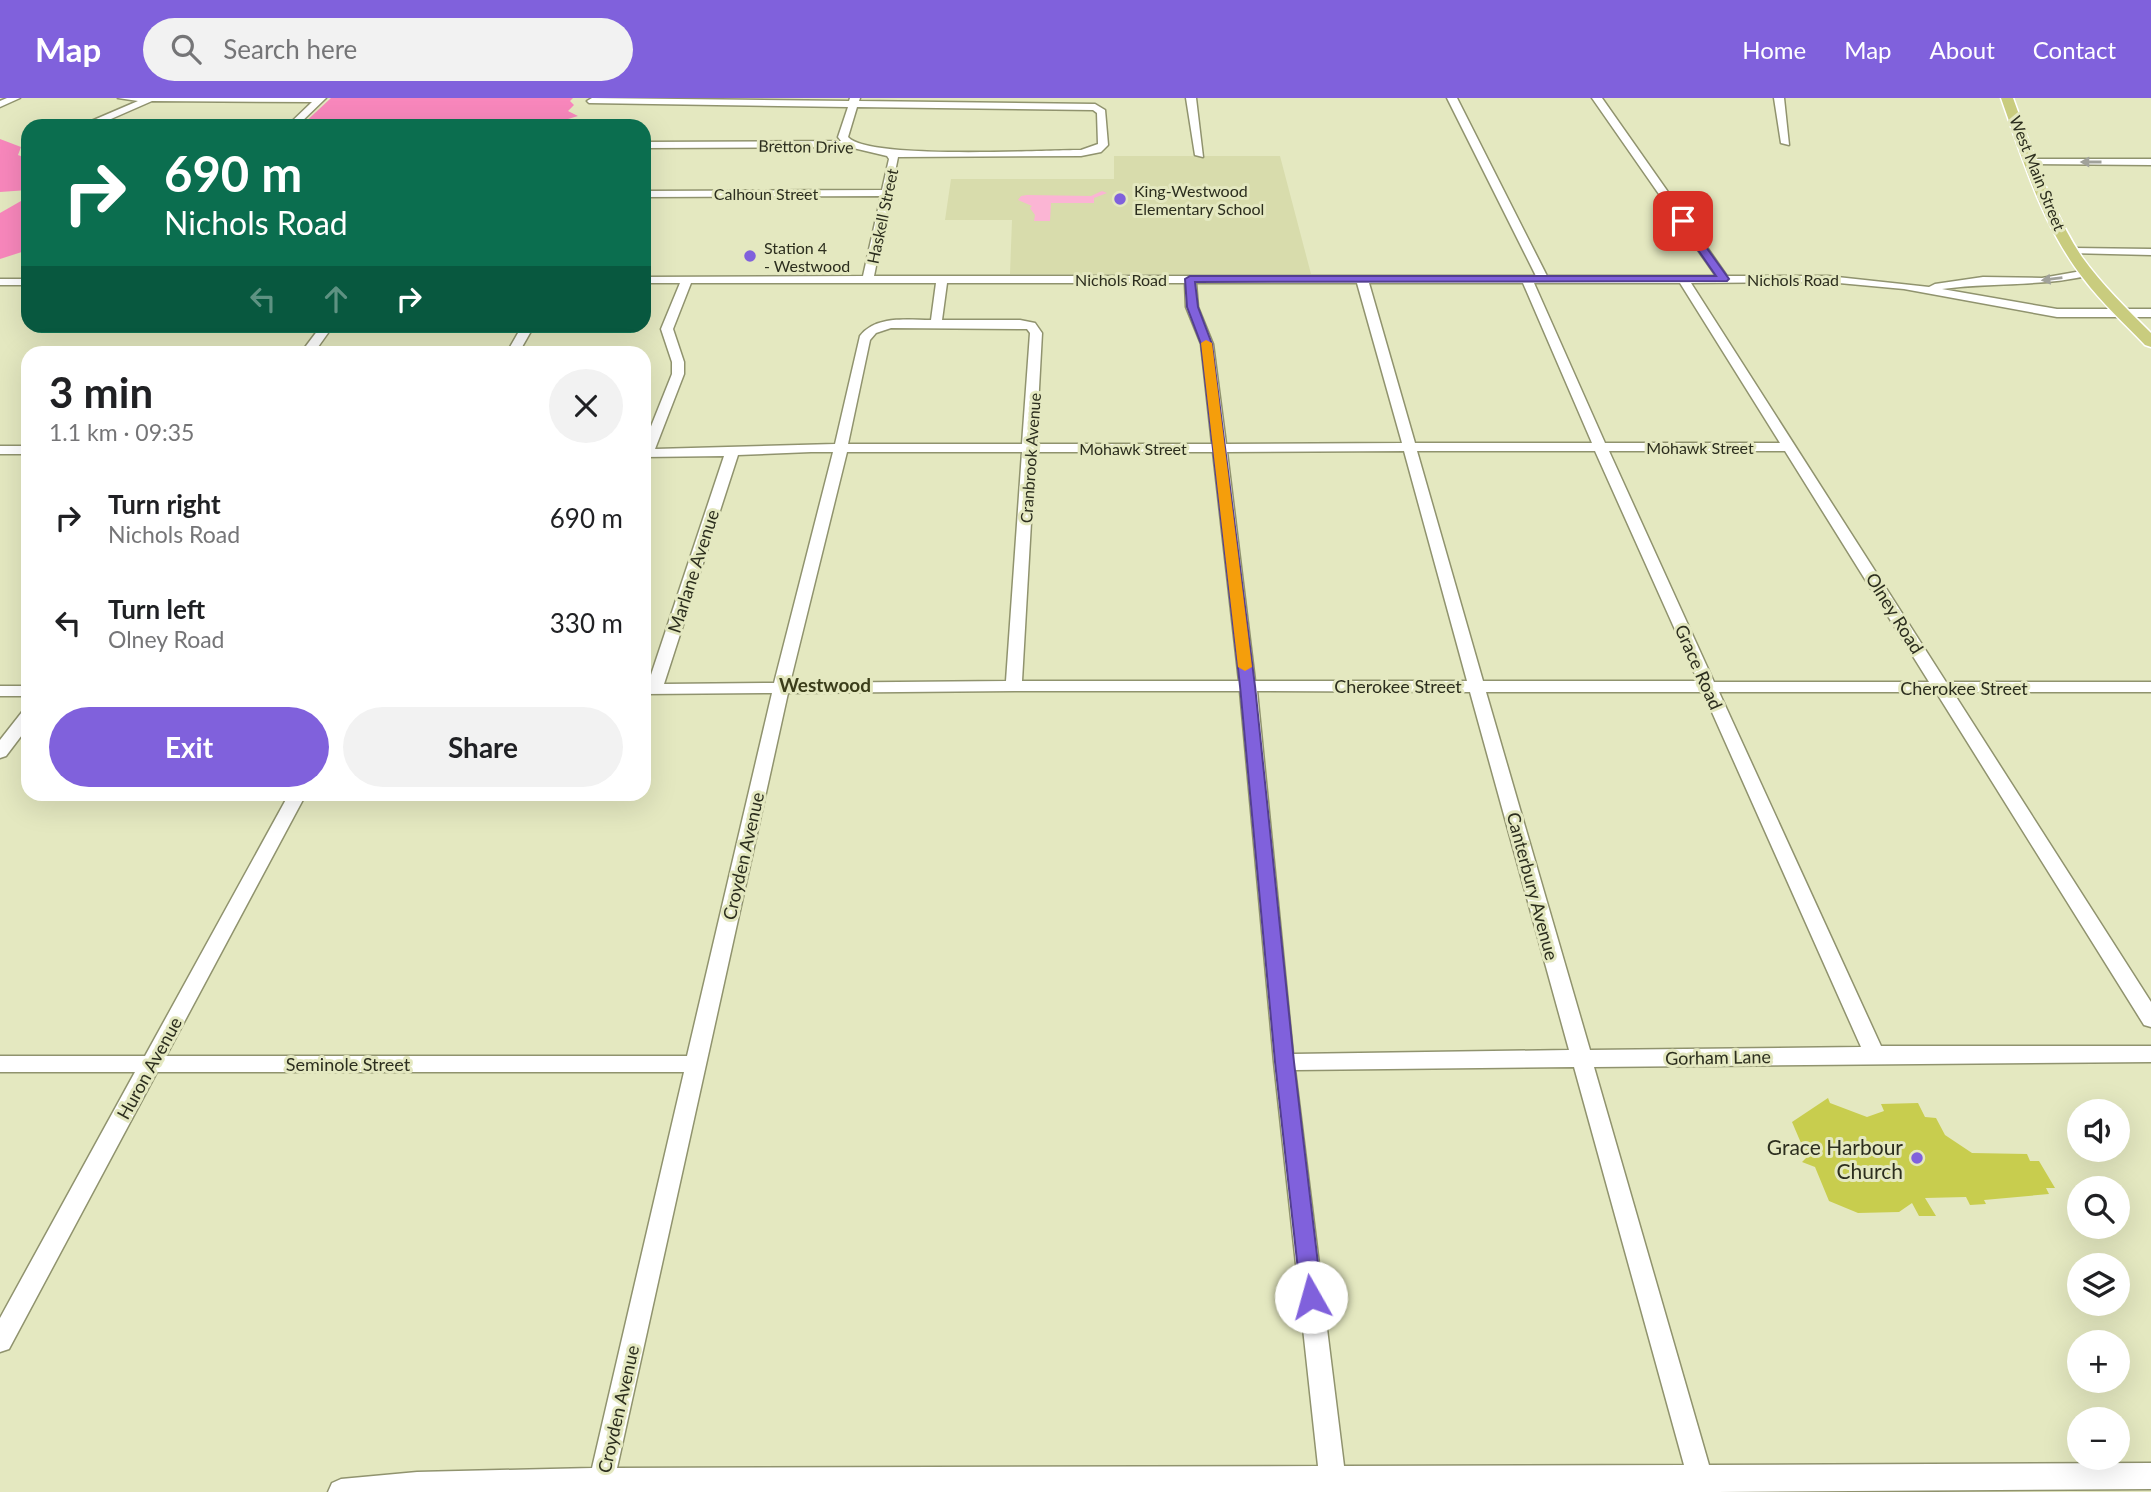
<!DOCTYPE html>
<meta charset="utf-8">
<style>
:root{--surface:#fff;--page:#f2f2f2;--text:#202124;--muted:#757577;--accent:#8061dc}
body{margin:0;font-family:Lato,sans-serif;background:var(--page);color:var(--text);height:100vh;display:flex;flex-direction:column;font-size:26px;white-space:nowrap}
*{box-sizing:border-box;margin:0}
p{font-size:23px;color:var(--muted)}
.icon{flex:none;width:38px;height:38px;fill:none;stroke:currentColor;stroke-width:2;stroke-linecap:round;stroke-linejoin:round}
.map{position:relative;flex:1;overflow:hidden}
.sheet{position:absolute;left:21px;top:248px;width:630px;height:455px;display:flex;flex-direction:column;background:var(--surface);border-radius:21px;box-shadow:0 7px 28px #0002}
.sheet>*{flex:none}
.guide{position:absolute;left:21px;top:21px;width:630px;height:214px;border-radius:21px;box-shadow:0 7px 28px #0002;background:#0b6e4f;color:#fff;overflow:hidden}
.buttons{position:absolute;left:2067px;top:1001px;display:grid;gap:14px}
.buttons a{display:grid;place-items:center;width:63px;height:63px;border-radius:50%;background:var(--surface);box-shadow:0 7px 28px #0002;font-size:35px}
.pin{position:absolute;display:grid;place-items:center;width:60px;height:60px;color:#fff;margin:-30px;border-radius:14px;box-shadow:0 4px 10px #0006}
.me{position:absolute;width:77px;margin:-38px;rotate:353deg;stroke-linejoin:round;filter:drop-shadow(0 0 5px #0008)}
.turn{display:flex;align-items:center;gap:24px;height:147px;padding:0 28px;font-size:32px}
.turn .icon{width:91px;height:91px;stroke-width:2.5}
.turn b{display:block;font-size:49px;line-height:60px}
.lanes{display:flex;align-items:center;height:66px;padding:0 28px;background:#0003;justify-content:center;gap:35px;direction:ltr}
.lanes .off{opacity:.35}
.round{display:grid;place-items:center;flex:none;width:74px;height:74px;border-radius:37px;background:var(--page)}
.head{display:flex;align-items:center;justify-content:space-between;height:119px;padding:0 28px}
h1{font-size:42px;font-weight:700;line-height:52px}
.primary-button{display:flex;gap:14px;margin-top:auto;padding:14px 28px}
.primary-button a{flex:1;height:80px;border-radius:42px;background:var(--accent);color:#fff;font-size:28px;font-weight:700;line-height:80px;text-align:center}
.primary-button a+a{background:var(--page);color:var(--text)}
ul{padding:0;list-style:none}
li{display:flex;align-items:center;gap:21px;height:105px;padding:0 28px}
li div{flex:1}
li b{display:block;font-size:26px}
li em{font-style:normal}
header{display:flex;align-items:center;gap:42px;box-sizing:border-box;height:98px;padding:0 35px;background:var(--accent);color:#fff}
header strong{font-size:33px}
nav{display:flex;gap:38px;margin-inline-start:auto;font-size:24px}
.search{width:490px;height:63px;background:var(--page);display:flex;align-items:center;gap:18px;box-sizing:border-box;padding:0 24px;border-radius:38px;color:var(--muted);font-size:26px}
.map>svg:first-child{display:block}
.built{fill:#d8dcac}
.green{fill:#fbb5d4}
.forest{fill:#f887bc}
.building{fill:#c8cd4e}
.lines{fill:none;stroke-linecap:round;stroke-linejoin:round}
.minor-casing{stroke:#90936e;stroke-width:3}
.major-casing{stroke:#fff;stroke-width:3}
.minor{fill:#fff;fill-rule:evenodd}
.major{fill:#c9cc7e;fill-rule:evenodd}
.oneway{fill:#a0a19a}
.route{fill:#8061dc;stroke:#533f8f;stroke-width:2}
.slow{fill:#f59e0b}
.poi-dot{fill:#8061dc;stroke:#e4e8c0;stroke-width:2.5}
.labels{text-anchor:middle;dominant-baseline:central;stroke-width:6;stroke-linejoin:round;paint-order:stroke}
.far-street-label{font-size:16px;fill:#2c2e1e;stroke:#e4e8c0}
.far-poi-label{font-size:16px;fill:#2c2e1e;stroke:#e4e8c0;text-anchor:start}
.street-label{font-size:18px;fill:#2c2e1e;stroke:#e4e8c0}
.neighbourhood-label{font-size:19px;font-weight:bold;fill:#3b3d1a;stroke:#e4e8c0}
.near-poi-label{font-size:21px;fill:#2c2e1e;stroke:#e4e8c0;text-anchor:end}
</style>
<header>
<strong>Map</strong>
<div class="search"><svg class="icon" aria-label="search" viewBox="0 0 24 24"><circle cx="10" cy="10" r="6"/><path d="M15 15l6 6"/></svg>Search here</div>
<nav><a>Home</a><a>Map</a><a>About</a><a>Contact</a></nav>
</header>
<div class="map">
<svg width="2151" height="1394" viewBox="0 0 2151 1394">
<rect width="100%" height="100%" fill="#e4e8c0"/>
<path class="built" d="M1114,58H1280L1311,176H1010L1012,122H945L951,81H1114Z"/>
<path class="green" d="M1102,93L1107,95L1094,100V105H1051L1050,123H1034L1035,117L1030,110L1032,108L1018,102L1021,98L1027,97L1091,98Z"/>
<path class="forest" d="M331,0H573L570,3L574,7L568,13L578,18L545,28H301Z
M0,41L21,49L18,57L28,61V92L0,94Z
M28,99V152L0,161V115Z"/>
<path class="building" d="M1828,1000L1830,1005L1867,1019L1884,1013L1881,1006L1918,1005L1925,1019L1936,1020L1945,1037L1972,1055L2027,1056L2030,1063H2039L2055,1090H2046L2049,1096L1984,1102L1986,1106L1970,1107L1966,1099L1925,1100L1936,1118H1919L1912,1105L1899,1114L1858,1115L1829,1103L1815,1069L1802,1064L1807,1059L1792,1024Z"/>
<g class="lines">
<defs>
<path id="minor" d="M7,0H20L0,9V3Z
M118,0H326L297,28H287L312,4L152,3L95,28H89V24L138,3Z
M592,0L849,3L850,0H860L859,3L1095,6L1105,12L1108,47L1101,54L1081,58L898,59L874,178H1536L1447,0H1457L1547,178H1716L1592,0H1602L1727,178H1828L1929,189L1935,186L1983,179L2042,180L2087,172L2091,173V177C2042,189 1992,184 1942,191L2057,211H2151V219H2057L1904,191L1828,184L1691,185L1946,584H2151V594H1953L2151,904V929L2144,927L1936,594H1719L1881,948H2151V964L1594,969L1709,1367L2151,1365V1391L1717,1394H328L332,1385L341,1381L417,1374L592,1370L684,974H157L9,1251L0,1254V1220L135,974H0V958H145L289,696H306L166,958H687L772,595L644,596V586H648L724,358L644,359V346L672,276V264L661,231L680,185H644V179L863,178L881,98L644,99V93L882,92L889,61L887,58L849,49L644,50V44L841,43L838,39L848,9L589,5L587,3ZM857,9L1093,12L1097,15L1098,46L1081,52C1043,52 868,62 848,39ZM691,185H936L931,222C907,222 876,217 860,238L835,346L655,351L684,276V264L673,231ZM947,185H1185L1186,209L1201,246L1212,346H1036L1042,235L1035,225L1020,222H942ZM1196,185H1357L1402,345L1226,346L1213,246L1198,209ZM1369,185H1523L1592,345H1415ZM1534,185H1680L1780,345H1605ZM891,230L1027,231L1030,235L1022,346H848L870,242L876,235ZM1404,353L1467,583H1255L1227,354ZM1417,353H1595L1698,583H1483ZM1609,353H1785L1929,584H1714ZM811,354H833L774,585L664,586L738,357ZM847,354H1022L1006,583L790,585ZM1035,354H1213L1239,583H1022ZM1014,593H1240L1274,964L1318,1368L617,1370L788,595ZM1257,593L1470,594L1569,952L1293,956ZM1486,594H1703L1861,949L1590,952ZM1574,969L1684,1367L1344,1368L1295,972Z
M1186,0H1196L1203,59L1195,57Z
M1774,0H1784L1789,47L1781,45Z
M2032,61H2151V67L2029,66V62Z
M2073,150L2151,151V157L2069,155V151Z
M0,181H28V187H0Z
M321,228H333L313,256H300Z
M522,228H534L518,256H506Z
M0,348H28V356H0Z
M0,588H28V598H0Z
M28,613V629L6,658L0,660V642L22,614Z"/>
<path id="major" d="M2001,0H2013C2033,54 2050,111 2082,159C2102,187 2127,211 2151,235V249L2145,247C2124,225 2102,205 2083,180C2042,127 2023,62 2001,0Z"/>
</defs>
<use href="#minor" class="minor-casing"/>
<use href="#major" class="major-casing"/>
<use href="#minor" class="minor"/>
<use href="#major" class="major"/>
</g>
<defs><path id="oneway-solid" d="M-6-.8H1V-3.2L6.5 0L1 3.2V.8H-6Z" transform="scale(1.75)"/></defs>
<g class="oneway">
<use href="#oneway-solid" transform="translate(2091 64) rotate(180)"/>
<use href="#oneway-solid" transform="translate(2052 181) rotate(173)"/>
</g>
<path class="route" d="M1679,121H1686L1729,181L1727,183L1195,184L1198,209L1212,246L1255,588L1294,964L1322,1199L1319,1206L1311,1208L1304,1206L1301,1199L1275,964L1240,588L1201,246L1187,209L1185,181L1190,178H1716L1678,123Z"/>
<path class="slow" d="M1206,242L1212,245L1252,569L1245,573L1238,569L1201,245Z"/>
<g class="poi-dot">
<circle cx="1120" cy="101" r="7"/>
<circle cx="750" cy="158" r="7"/>
<circle cx="1917" cy="1060" r="7"/>
</g>
<g class="labels">
<g class="far-street-label">
<text transform="translate(806 48) rotate(1)">Bretton Drive</text>
<text transform="translate(2038 75) rotate(68)">West Main Street</text>
<text x="766" y="95">Calhoun Street</text>
<text transform="translate(882 118) rotate(-78)">Haskell Street</text>
<text x="1121" y="181">Nichols Road</text>
<text x="1793" y="181">Nichols Road</text>
<text x="1700" y="349">Mohawk Street</text>
<text x="1133" y="350">Mohawk Street</text>
<text transform="translate(1030 360) rotate(-86)">Cranbrook Avenue</text>
</g>
<g class="far-poi-label">
<text x="1134" y="92">King-Westwood<tspan x="1134" dy="18">Elementary School</tspan></text>
<text x="764" y="149">Station 4<tspan x="764" dy="18">- Westwood</tspan></text>
</g>
<g class="street-label">
<text transform="translate(693 473) rotate(-72)">Marlane Avenue</text>
<text transform="translate(1895 515) rotate(58)">Olney Road</text>
<text transform="translate(1699 569) rotate(66)">Grace Road</text>
<text x="1398" y="588">Cherokee Street</text>
<text x="1964" y="590">Cherokee Street</text>
<text transform="translate(743 758) rotate(-77)">Croyden Avenue</text>
<text transform="translate(1533 788) rotate(75)">Canterbury Avenue</text>
<text transform="translate(1718 959) rotate(-1)">Gorham Lane</text>
<text x="348" y="966">Seminole Street</text>
<text transform="translate(149 970) rotate(-61)">Huron Avenue</text>
<text transform="translate(618 1311) rotate(-77)">Croyden Avenue</text>
</g>
<g class="neighbourhood-label">
<text x="825" y="586">Westwood</text>
</g>
<g class="near-poi-label">
<text x="1903" y="1048">Grace Harbour<tspan x="1903" dy="24">Church</tspan></text>
</g>
</g>
</svg>
<div class="buttons">
<a><svg class="icon" aria-label="sound" viewBox="0 0 24 24"><path d="M4 9h4l5-4v14l-5-4H4zM17 9q2 3 0 6"/></svg></a>
<a><svg class="icon" aria-label="search" viewBox="0 0 24 24"><circle cx="10" cy="10" r="6"/><path d="M15 15l6 6"/></svg></a>
<a><svg class="icon" aria-label="layers" viewBox="0 0 24 24"><path d="M12 4l9 5-9 5-9-5zM3 14l9 5 9-5"/></svg></a>
<a>+</a>
<a>−</a>
</div>
<div class="pin" style="left:1683px;top:123px;background:#d93025"><svg class="icon" aria-label="arrive" viewBox="0 0 24 24"><path d="M6 21V4h12l-3 4 3 4H6"/></svg></div>
<svg class="me" style="left:1311px;top:1199px" viewBox="-20 -20 40 40"><circle r="19" fill="#fff"/><path d="M0-13L10 11 0 6-10 11z" fill="#8061dc"/></svg>
<div class="guide">
<div class="turn"><svg class="icon" aria-label="right" viewBox="0 0 24 24"><path d="M7 20v-9h11M14 6l5 5-5 5"/></svg><div><b>690 m</b>Nichols Road</div></div>
<div class="lanes"><svg class="icon off" aria-label="left" viewBox="0 0 24 24"><path d="M17 20v-9H6M10 6l-5 5 5 5"/></svg><svg class="icon off" aria-label="ahead" viewBox="0 0 24 24"><path d="M12 20V5M6 11l6-6 6 6"/></svg><svg class="icon" aria-label="right" viewBox="0 0 24 24"><path d="M7 20v-9h11M14 6l5 5-5 5"/></svg></div>
</div>
<section class="sheet">
<div class="head"><div><h1>3 min</h1><p>1.1 km · 09:35</p></div><a class="round"><svg class="icon" aria-label="close" viewBox="0 0 24 24"><path d="M6 6l12 12M18 6L6 18"/></svg></a></div>
<ul>
<li><svg class="icon" aria-label="right" viewBox="0 0 24 24"><path d="M7 20v-9h11M14 6l5 5-5 5"/></svg><div><b>Turn right</b><p>Nichols Road</p></div><em>690 m</em></li>
<li><svg class="icon" aria-label="left" viewBox="0 0 24 24"><path d="M17 20v-9H6M10 6l-5 5 5 5"/></svg><div><b>Turn left</b><p>Olney Road</p></div><em>330 m</em></li>
</ul>
<div class="primary-button"><a>Exit</a><a>Share</a></div>
</section>
</div>
